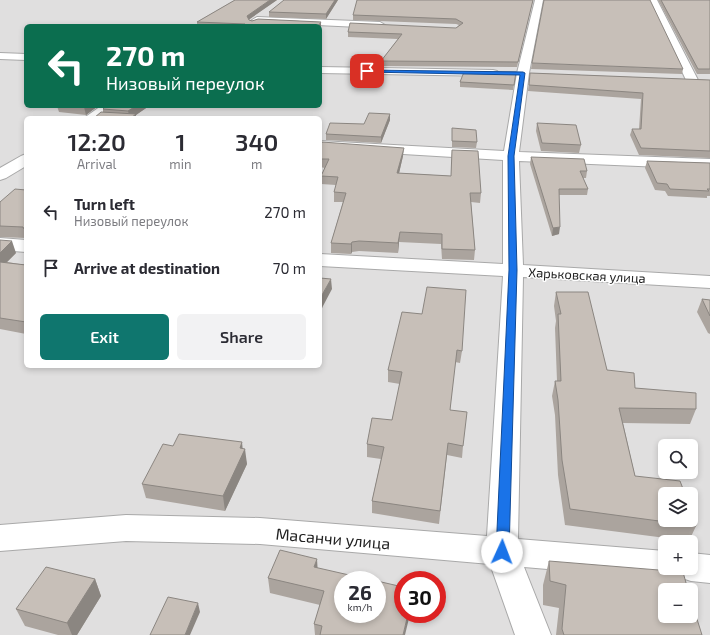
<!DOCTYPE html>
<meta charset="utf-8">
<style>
:root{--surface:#fff;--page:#f2f2f3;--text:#2b2b33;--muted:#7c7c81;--accent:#0f766e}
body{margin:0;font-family:"Exo 2",sans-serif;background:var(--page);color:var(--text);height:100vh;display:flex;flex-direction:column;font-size:15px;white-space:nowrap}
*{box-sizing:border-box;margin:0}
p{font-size:13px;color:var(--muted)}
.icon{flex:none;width:22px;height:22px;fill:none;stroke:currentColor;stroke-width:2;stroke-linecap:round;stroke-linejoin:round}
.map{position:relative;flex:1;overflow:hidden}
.panel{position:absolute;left:24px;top:116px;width:298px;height:252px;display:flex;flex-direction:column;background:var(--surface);border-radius:6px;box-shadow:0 2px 6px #0003}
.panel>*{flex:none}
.guide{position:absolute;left:24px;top:24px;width:298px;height:84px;border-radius:6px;box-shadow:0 2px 6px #0003;background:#0b6e4f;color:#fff;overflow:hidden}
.controls{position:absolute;left:658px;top:439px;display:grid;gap:8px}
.controls a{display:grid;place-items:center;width:40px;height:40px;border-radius:6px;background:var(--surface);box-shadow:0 2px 6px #0003;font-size:20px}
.speed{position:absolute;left:334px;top:571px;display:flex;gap:8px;font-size:20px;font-weight:700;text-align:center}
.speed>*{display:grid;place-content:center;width:52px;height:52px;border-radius:50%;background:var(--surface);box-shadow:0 2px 6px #0003;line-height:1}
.speed small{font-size:10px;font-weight:400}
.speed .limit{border:6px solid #d22;background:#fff;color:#111}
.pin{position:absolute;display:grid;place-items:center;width:34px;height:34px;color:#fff;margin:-17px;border-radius:8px;box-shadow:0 2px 6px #0006}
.me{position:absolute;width:44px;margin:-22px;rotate:2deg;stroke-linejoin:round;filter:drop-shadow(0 0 3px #0008)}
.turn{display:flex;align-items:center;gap:14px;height:84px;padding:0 16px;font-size:18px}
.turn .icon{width:52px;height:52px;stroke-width:2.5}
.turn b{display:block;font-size:28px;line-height:34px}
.eta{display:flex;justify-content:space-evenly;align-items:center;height:68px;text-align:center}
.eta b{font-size:24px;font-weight:600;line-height:28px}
.primary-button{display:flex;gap:8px;margin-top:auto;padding:8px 16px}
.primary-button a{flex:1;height:46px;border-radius:6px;background:var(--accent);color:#fff;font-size:16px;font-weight:600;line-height:46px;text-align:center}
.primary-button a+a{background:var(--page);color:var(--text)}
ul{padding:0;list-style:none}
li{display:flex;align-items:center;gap:12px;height:56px;padding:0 16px}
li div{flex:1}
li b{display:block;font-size:15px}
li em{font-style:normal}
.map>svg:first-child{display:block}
.residential{fill:#e0dfdf;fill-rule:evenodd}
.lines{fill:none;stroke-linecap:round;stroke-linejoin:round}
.minor-casing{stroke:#a9a9a9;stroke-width:2}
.minor{fill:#fff;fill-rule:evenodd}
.wall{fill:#aba49e}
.shaded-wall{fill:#8b8681}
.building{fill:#c7bfb8;stroke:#8b8681}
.route{fill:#1a73e8;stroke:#114b97}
.labels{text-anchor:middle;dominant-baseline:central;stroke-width:3;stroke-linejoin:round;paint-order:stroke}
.street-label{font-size:13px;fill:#222;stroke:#fff}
.near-street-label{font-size:16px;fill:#222;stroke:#fff}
</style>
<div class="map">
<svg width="710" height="635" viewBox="0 0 710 635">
<rect width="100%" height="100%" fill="#f2efe9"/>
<path class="residential" d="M0,0H710V635H0ZM26,26H320V106H26ZM26,118H320V366H26ZM665,446H691V472H665ZM665,494H691V520H665ZM665,542H691V568H665ZM343,580H377V614H343ZM403,580H437V614H403ZM665,590H691V616H665Z"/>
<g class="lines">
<defs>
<path id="minor" d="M535,0H543L529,73L519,152L710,159V169L519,161L523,265L710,276V288L523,277L518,539L665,551V568H691V553L710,555V583L691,581L679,577L677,573V575L665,579L524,567L551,635H515L490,564L260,544L126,541L0,551V525L126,515L260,518L487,536L503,276L320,266V254L503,264V160L320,149V141L504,151L517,73Z
M649,0H657L698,80L696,83H688L686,80Z
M257,17L380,22L385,25L380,28L254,22L252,20Z
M0,53L26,54V60L0,59Z
M320,67L493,70L497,71L499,73L497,75L493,76L320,73Z
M101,106H116L100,118H84Z
M26,154V166L6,178L0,180V168L21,156Z
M0,238L26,240V252L0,250Z"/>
</defs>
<use href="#minor" class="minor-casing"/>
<use href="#minor" class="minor"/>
</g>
<path class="wall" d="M235,0H277L248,20L252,21L258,19L321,22V27L320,29V26H197V22Z
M338,0L326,19L269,17V12Z
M533,0L517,67L381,66V61L398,39L348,37V32L456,28L459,25L456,24L353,20V15Z
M658,0H710V74H697Z
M532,63L683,69L682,74L531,69Z
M516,72L513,90L460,87V82Z
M530,73L710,80V158L639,155L630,135L632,129H639L641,99L528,91Z
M57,106H98L86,115L59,112Z
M106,106H149L136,115V118H94L103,113V109Z
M390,114V120L381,143L326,140V134L364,124Z
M537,123L581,145L579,153L541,151L536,131Z
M452,128L477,142L476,148L452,147Z
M320,148L403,156L399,173L451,176L452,150L481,193L480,203L471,202L475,250L474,260L442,259L441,244L399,242L398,253L359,251L352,252L351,254L331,253V243L343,202H334V192L336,185L321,184V176L325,168L320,167Z
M531,157L587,171L586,178H583L588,189L587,195H559V234L552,236L530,164Z
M647,161L710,163V196H707V198L668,196L665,191L655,190L645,168Z
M26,190V238L0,237V202Z
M0,240L16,253L7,262L26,265V334L0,329Z
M556,292L607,370L635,388L696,409L690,424L623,423L635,476L696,526L689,541L565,525L558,475L555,415L552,396L555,381H557L555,328L556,321L554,306Z
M702,299L710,300V334L708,333L697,312Z
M422,314L462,351L460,363L455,362L450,410L463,446L462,458L447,455L439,524L372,513V501L381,459L367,457V444L392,420L400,384L388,382V370Z
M173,446L243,449L247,464L225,511L146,498L142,484Z
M549,561L702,635H556L559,608L543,605V585Z
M317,568L405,635H315L314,624L320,605L270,593L268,578Z
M95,579L101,596L77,635H58L25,626L16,609Z"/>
<path class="shaded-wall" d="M270,0H277L247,21V16Z
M335,0H338L326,19V14Z
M321,22V27L320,29V26H318Z
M85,106H98L86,115L84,107Z
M136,106H149L136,115V118H130L128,111Z
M390,114V120L381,143V137Z
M404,148L403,156L397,182V173Z
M26,227V236L24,229Z
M560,227L559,234L552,236L553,228Z
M400,232L399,242L398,253V243Z
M12,241L16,253L0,269V253Z
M352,242V252L351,254V244Z
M331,279L332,289L323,306L320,313V302L322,295Z
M242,442L243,452L245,449L247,464L225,511L223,496Z
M317,559L318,575L314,567Z
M95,579L101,596L77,635H72L67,623Z
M198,603L200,612L190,635H185Z
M408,614H410L405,635H403Z"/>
<path class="building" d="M235,0H270L247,16L249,20L252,21L258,19L321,22L318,26H242L245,24L197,22Z
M284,0H335L326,14L269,12Z
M357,0H533L518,62L381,61L402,34L348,32L350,23L456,28L463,23L456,19L353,15Z
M544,0H650L683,69L532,63Z
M661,0H710V69H698Z
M464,72H516L514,85L460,82Z
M530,73L710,80V151L641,148L632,129H641L643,93L529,85Z
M74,106H85L84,107Z
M106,106H136L128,111L103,109Z
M101,112L136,114L131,118H94Z
M369,113L390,114L381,137L326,134L330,123L364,124Z
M537,123L576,125L581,145L542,143Z
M452,128L476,130L477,142L452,141Z
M322,142L404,148L397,173L451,176L452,150L478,151L481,193H470L475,250L442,249V234L400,232L398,243L359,241L352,242L351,244L331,243L346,193L334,192L338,177L321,176L329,159H320V148Z
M531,157L584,159L587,171H580L588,189H559L560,227L553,228Z
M647,161L710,163V189H707L709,191L670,189L667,184L657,183Z
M15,189L26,190V227L24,229L23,227L0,226V202Z
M0,240L12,241L0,253Z
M0,262L26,265V322L0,318Z
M320,278L331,279L322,295L320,302Z
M427,287L466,290L462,351L457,350L450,410L467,412L463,446L448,443L440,511L372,501L384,447L367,444L372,418L392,420L402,372L388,370L402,312L422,314Z
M556,292H588L607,370L634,373L635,388L696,393V409L619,408L635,476L680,481L685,494H665V520H691V512L696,526L570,509L562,460L558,400L555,381H561L558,314H561Z
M702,299L710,300V316Z
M179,434L242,442L240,448L245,449L223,496L142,484L163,444L173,446Z
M280,550L317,559L314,567L371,580H343V614H377V581L403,587V614H408L403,635H320L322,626L314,624L324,591L268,578Z
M549,561L683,572L688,590H665V616H691V600L702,635H564L562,629L566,585L550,581Z
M46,567L95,579L67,623L16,609Z
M168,597L198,603L185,635H150Z"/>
<path class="route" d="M367,70L523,72L525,73L514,156L517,270L509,552L507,556L502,558L498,556L496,552L509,270L508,156L520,75L365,72Z"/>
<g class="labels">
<g class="street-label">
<text transform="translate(587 275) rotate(3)">Харьковская улица</text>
</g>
<g class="near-street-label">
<text transform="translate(333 538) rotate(5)">Масанчи улица</text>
</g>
</g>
</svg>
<div class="controls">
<a><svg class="icon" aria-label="search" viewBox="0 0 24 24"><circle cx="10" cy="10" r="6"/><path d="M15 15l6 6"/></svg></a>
<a><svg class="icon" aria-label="layers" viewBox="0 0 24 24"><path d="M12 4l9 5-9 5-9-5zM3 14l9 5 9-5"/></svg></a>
<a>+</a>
<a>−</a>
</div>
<div class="speed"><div>26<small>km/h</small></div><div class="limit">30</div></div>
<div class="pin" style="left:367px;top:71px;background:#d93025"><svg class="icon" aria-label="arrive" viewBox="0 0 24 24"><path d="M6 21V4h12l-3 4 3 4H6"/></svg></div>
<svg class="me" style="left:502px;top:552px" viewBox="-20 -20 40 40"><circle r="19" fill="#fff"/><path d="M0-13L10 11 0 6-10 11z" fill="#1a73e8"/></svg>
<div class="guide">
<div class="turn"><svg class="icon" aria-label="left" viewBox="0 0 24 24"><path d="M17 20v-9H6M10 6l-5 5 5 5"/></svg><div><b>270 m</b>Низовый переулок</div></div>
</div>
<section class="panel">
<div class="eta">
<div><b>12:20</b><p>Arrival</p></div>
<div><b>1</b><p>min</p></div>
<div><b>340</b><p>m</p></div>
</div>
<ul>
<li><svg class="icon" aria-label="left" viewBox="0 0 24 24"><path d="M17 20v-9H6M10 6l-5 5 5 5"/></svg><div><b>Turn left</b><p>Низовый переулок</p></div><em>270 m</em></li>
<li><svg class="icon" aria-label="arrive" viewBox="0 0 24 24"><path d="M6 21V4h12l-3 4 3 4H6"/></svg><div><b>Arrive at destination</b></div><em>70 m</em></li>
</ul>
<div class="primary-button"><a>Exit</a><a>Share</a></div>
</section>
</div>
